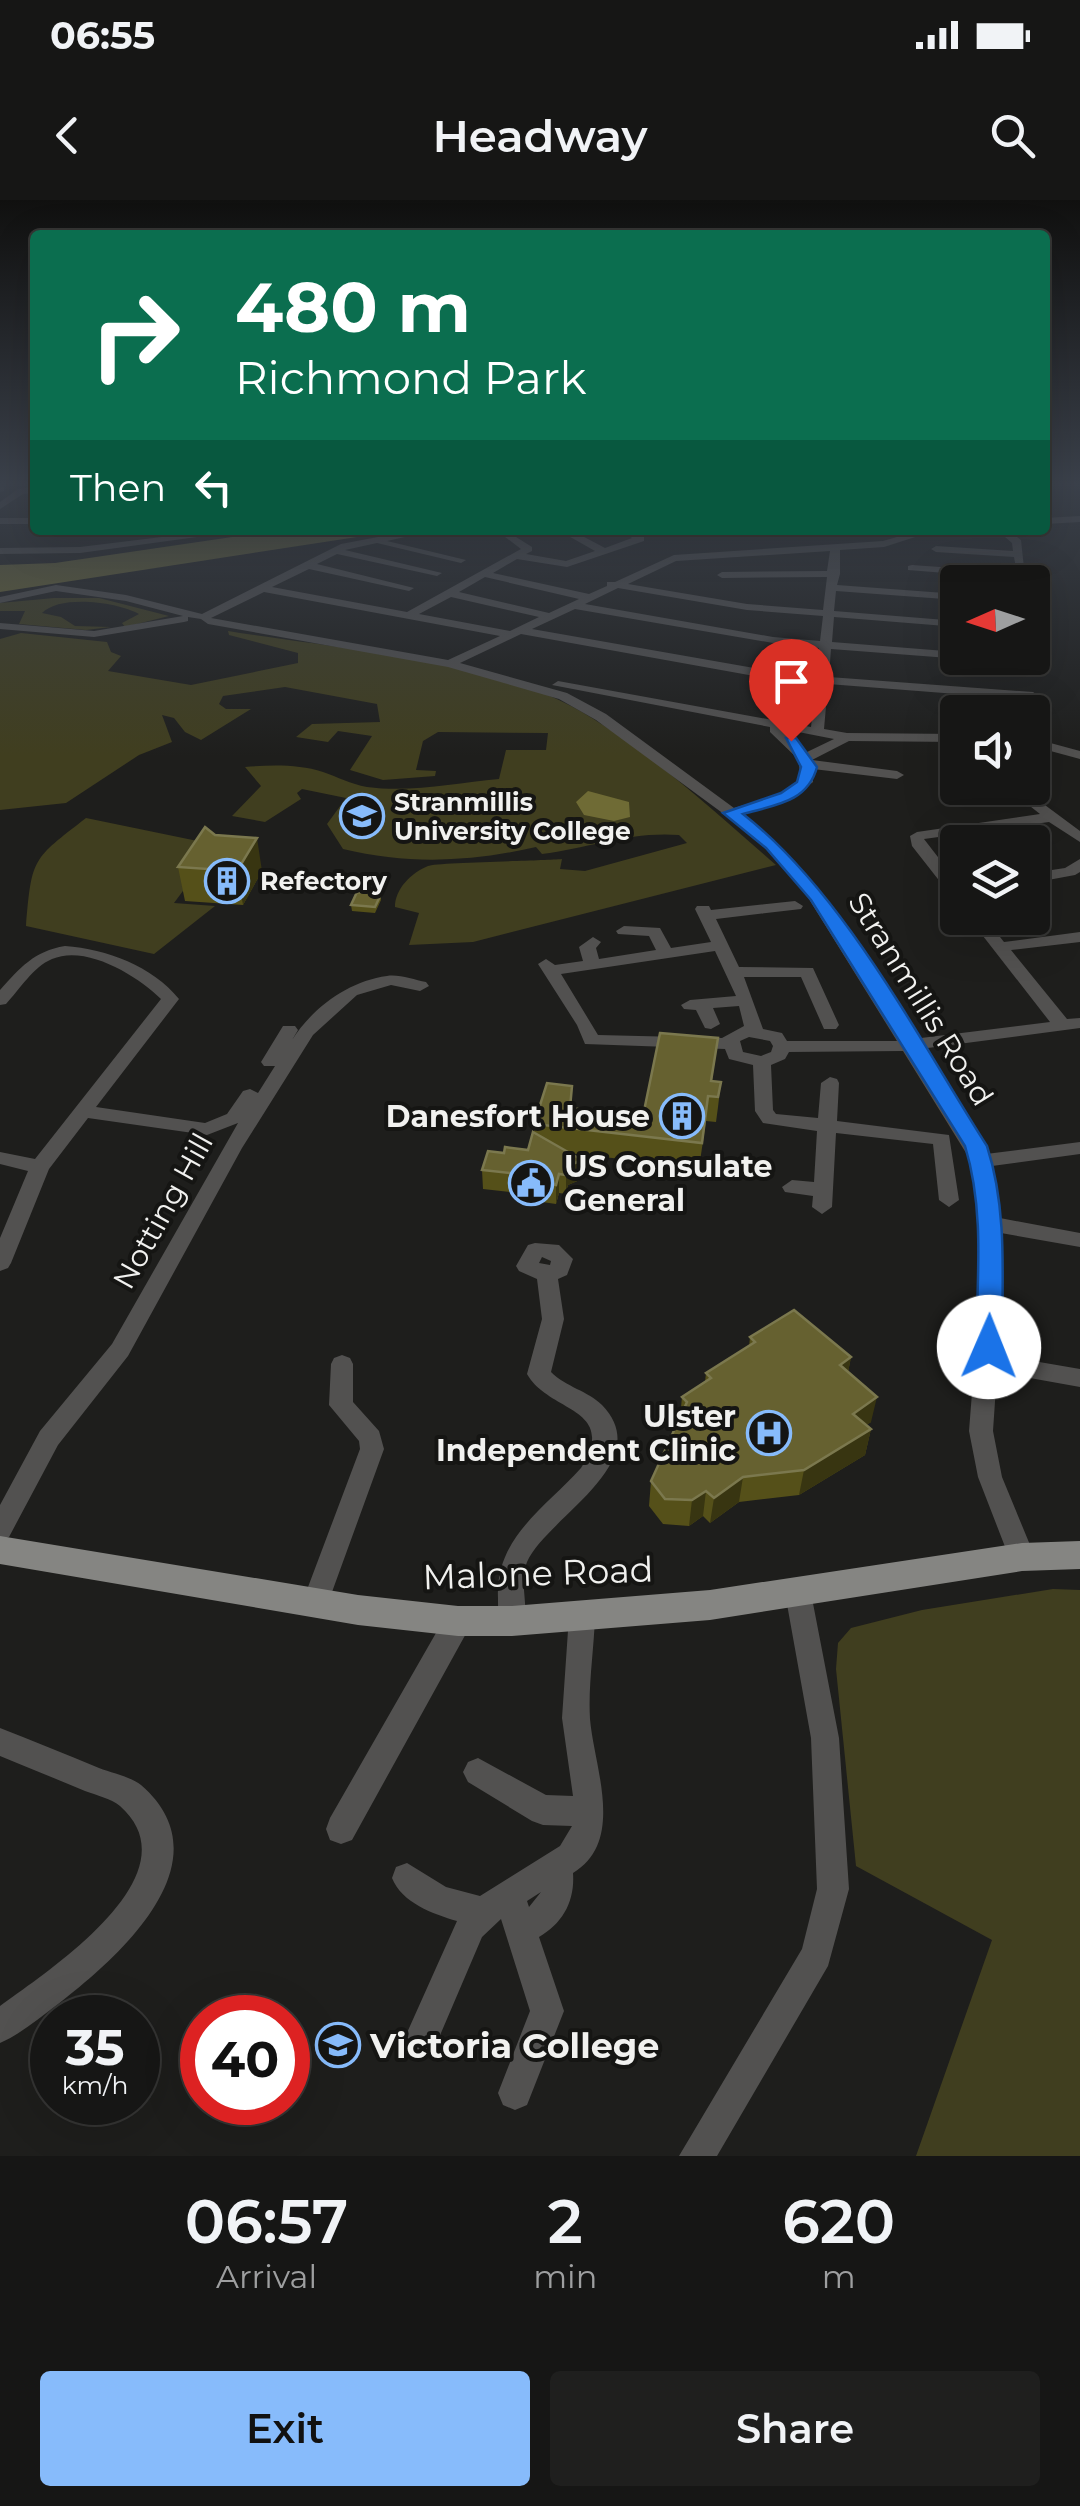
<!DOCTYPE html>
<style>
:root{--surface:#161615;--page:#1f1f1e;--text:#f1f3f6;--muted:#9e9fa0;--line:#353534;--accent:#87bbfb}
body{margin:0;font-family:Montserrat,sans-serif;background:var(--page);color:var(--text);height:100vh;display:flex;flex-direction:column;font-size:38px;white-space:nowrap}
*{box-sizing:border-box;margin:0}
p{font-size:32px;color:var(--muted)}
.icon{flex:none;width:55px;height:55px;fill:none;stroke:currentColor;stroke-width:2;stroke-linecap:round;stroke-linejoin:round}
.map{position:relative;height:1956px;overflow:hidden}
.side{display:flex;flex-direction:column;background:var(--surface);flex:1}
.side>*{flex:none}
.banner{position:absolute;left:30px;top:30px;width:1020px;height:305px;border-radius:10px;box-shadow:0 10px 40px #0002,0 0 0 2px var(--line);background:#0b6e4f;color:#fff;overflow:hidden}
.needle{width:65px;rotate:267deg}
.buttons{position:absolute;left:940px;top:365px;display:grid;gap:20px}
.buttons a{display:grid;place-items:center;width:110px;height:110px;border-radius:10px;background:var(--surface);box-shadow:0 10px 40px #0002,0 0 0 2px var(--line);font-size:50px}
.speed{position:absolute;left:30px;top:1795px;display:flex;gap:20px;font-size:50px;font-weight:700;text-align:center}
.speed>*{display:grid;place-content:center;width:130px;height:130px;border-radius:50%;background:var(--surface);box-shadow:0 10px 40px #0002,0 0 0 2px var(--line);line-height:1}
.speed small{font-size:25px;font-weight:400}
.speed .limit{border:15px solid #d22;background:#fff;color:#111}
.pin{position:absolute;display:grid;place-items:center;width:85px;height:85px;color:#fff;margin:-102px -42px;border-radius:50% 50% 50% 0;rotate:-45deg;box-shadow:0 0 10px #0007}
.pin .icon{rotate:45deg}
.me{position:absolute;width:110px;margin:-55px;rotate:1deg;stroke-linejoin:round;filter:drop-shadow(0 0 8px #0008)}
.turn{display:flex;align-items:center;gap:35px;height:210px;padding:0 40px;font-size:45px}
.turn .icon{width:130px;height:130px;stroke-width:2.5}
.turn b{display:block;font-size:70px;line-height:85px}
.then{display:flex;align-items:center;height:95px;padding:0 40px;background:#0003;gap:20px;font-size:38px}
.eta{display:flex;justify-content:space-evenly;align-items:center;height:170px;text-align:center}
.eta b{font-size:60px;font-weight:600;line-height:70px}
.button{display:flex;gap:20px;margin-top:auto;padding:20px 40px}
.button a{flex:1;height:115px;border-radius:10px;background:var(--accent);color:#111;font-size:40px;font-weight:600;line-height:115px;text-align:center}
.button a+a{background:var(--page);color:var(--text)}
.status{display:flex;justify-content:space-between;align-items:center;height:70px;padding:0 50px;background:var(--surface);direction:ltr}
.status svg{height:28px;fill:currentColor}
header{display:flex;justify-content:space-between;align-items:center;height:130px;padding:0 40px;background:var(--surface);font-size:45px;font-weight:600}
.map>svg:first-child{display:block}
.green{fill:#403e1f}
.water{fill:#6f6b35}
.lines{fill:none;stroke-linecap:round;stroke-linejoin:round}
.minor{fill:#525150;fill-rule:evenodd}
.major{fill:#858582;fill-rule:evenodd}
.wall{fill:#555019}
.shaded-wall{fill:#383511}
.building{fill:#666130;stroke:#7b784e;stroke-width:2.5}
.route{fill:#1a73e8;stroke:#114b97;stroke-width:2.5}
.labels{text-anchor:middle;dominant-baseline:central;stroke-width:8;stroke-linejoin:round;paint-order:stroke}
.far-poi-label{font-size:25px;font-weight:bold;fill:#f1f1ef;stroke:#151513;text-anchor:start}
.street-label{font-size:30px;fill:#f1f1ef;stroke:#151513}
.poi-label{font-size:30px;font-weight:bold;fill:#f1f1ef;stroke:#151513;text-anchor:end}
.near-street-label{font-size:35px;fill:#f1f1ef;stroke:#151513}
.near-poi-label{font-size:35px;font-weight:bold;fill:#f1f1ef;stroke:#151513;text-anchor:start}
</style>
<div class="status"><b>06:55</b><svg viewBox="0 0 49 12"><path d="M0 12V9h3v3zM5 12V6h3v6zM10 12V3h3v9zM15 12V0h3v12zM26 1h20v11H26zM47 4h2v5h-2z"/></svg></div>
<header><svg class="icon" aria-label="back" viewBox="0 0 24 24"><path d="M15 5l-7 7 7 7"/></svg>Headway<svg class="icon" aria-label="search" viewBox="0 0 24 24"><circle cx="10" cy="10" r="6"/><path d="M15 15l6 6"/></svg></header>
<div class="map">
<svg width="1080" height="1956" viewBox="0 0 1080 1956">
<rect width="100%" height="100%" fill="#1e1e1c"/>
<path class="green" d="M54,398H99L169,416L125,427L122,423L139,414C118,402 60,394 42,413L61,417L75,426L111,427L86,430L19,424L25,411H0V403Z
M228,431C327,447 485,460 571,506C643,545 715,612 776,665L473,742L409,745L419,713L395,707C395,689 411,673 428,666C436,662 542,661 562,659L560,669L585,671L687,643L679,635C632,631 588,648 542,654L536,647C471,662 409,665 343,649L327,624L346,598L302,589L297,593L301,599L265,622L232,616L261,586L245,567C271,565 298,564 323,572C338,577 350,584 367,587C410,593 456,583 499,579L506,550H546L548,533L438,532L423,541L416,570L436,571L435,576L383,580L350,570L372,536L338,531L328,542L296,537L312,524L380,522L377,504L285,487L223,496L219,504L226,509H251L201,540L185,532L174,518L162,515L172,542L139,555L66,603L0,610V439L21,433L107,442L111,452L121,456L108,471L191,485L298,463V453L229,435Z
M86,618L217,645L174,703L215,706L154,754L26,726C32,657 32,660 86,618Z
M1053,1389L1080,1390V1956H916L992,1740L856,1666L836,1469L838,1443L851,1428L922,1410Z"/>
<path class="water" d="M280,330H369L354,334L357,337L0,392V365L55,363Z
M588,591L629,602L630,617L614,621L584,615L576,602Z"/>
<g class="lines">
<path class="minor" d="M0,286L4,287V291L0,292Z
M35,287V293L23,294L0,309V302L18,289Z
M1080,316V322L1045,324V318Z
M0,318H35V324H0Z
M219,330H248L80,353L0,354V348L80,347Z
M415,330H436L387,341L466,360L461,363L377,343L345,350L442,373L437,376L337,354L317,364L414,388L409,391L309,369L272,387L407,412L521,349L496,330H505L532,347V351L526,354L566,361L595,351L558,330H571L605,348L632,338L622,330H634L644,337V341L567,367L517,359L493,373L589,394L607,386V382H615L674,355L883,341L921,330H937L884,347L840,350V374L837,385L958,394V400L836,391L834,411L958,421V427L834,417L832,442L958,452V458L962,459L831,449L829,477L1033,492L1039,496L1033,500L828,484L824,529L847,533L958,534V542L849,541L812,560L897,571L904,575L897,579L813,569V582L791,600L742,614C820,671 863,760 913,839L1050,822L969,718H985L1004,742L1080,732V742L1011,750L1067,819L1080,818V828L920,849L986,954L1080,942V954L992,966L1000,1018L1080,1033V1047L1001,1033L1002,1091L998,1155L1080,1169V1187L997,1172L993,1231L1002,1277L1035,1357L1031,1365L1022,1368L1013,1365L1009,1357L978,1277L969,1231L980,1091V1024L971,961L903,851L789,852L785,859L771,865L773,910L776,914L818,918L821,883L830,877L837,879L839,883L837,921L949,935L959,1000L949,1007L939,1000L933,944L836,933L832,1007L822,1014L812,1007L813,996L785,992L782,987L792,980L814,982L817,931L763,923L755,911L753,865L729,859L725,849L585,844L577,825L538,764L546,759L555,765L583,761L579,747L593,737L601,742L596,748L599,759L656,750L649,736L618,734L616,731L624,726L660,728L671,748L711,742L695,709L697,706H709L711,710L795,701L803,706L801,709L716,719L739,767L813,768L839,825L836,829H824L801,777H744L763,829L782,833L787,841H897L799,683L751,634L596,520L559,499L448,467L208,424L201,419L188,417V421L184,422L94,437L0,429V423L94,431L183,416L126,401L56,391L0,403V397L56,385L126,395L202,414L341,344ZM830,351L827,371L722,372L717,375L722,378L827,377L823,410L747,404L628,384L676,361ZM485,377L579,399L549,413L459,392ZM618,388L747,410L823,416L820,441L773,437L585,404ZM264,392L500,436L448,460L211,418ZM451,397L539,417L510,431L419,414ZM575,409L773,443L819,448L816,476L782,473L532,429ZM521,434L782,481L816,483L811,527L558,481L552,485L770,527V532L798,559L801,578L781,594L734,608L606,514L567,493L460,463ZM783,529L834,539L807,552ZM715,751L736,796L690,800L681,805L684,809L696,810L705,828L711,829L720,824L713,808L739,806L744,826L722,838L598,835L561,774ZM749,837L770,841L773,846L771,852L761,856L743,852L740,841Z
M685,330H699L694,333Z
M997,330H1008L1021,340L1024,368H1016L1014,357L936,352L931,349L936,346L1013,351L1012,343Z
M912,365L1021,373L1026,376L1021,379L908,370V366Z
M971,458H1028L1034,461L1028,465L977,462Z
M1032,538L1080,551V559L1032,546Z
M1007,588H1022L1080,631V642L1049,622L924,639L958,683V699L952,697L912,646L910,636L917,632L1040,614Z
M1080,659V672L1075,675L1032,683V673L1065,668Z
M65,746C107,749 152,766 179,799L96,907L205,923L227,914L243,891L250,889L258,893L275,866H264L261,862L283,826H295L298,830L292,840C313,807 349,781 387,776C399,774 414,780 426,782L429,786L420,791L391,785L357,795L313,835L242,948L128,1156L58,1245L9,1337L0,1340V1305L40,1231L112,1144L238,923L207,935L88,918L49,969L11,1063L8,1068L0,1071V1038L28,971L0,964V952L35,959L161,799C138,776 86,744 52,759C33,767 20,789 6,804L0,805V790C20,768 34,751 65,746Z
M535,1043L559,1045L573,1059L567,1075L558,1079L564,1119L551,1172C566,1187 588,1191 602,1205C658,1263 546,1318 527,1362C518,1384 531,1409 522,1430L512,1433L502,1430C498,1419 498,1409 498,1398C495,1338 545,1308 581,1268C619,1207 549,1213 527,1174L542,1119L537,1079L519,1071L516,1066L528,1045ZM542,1057L551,1061L550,1065L539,1063Z
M342,1155L350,1158L353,1164V1202L379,1231L384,1249L328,1403L324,1411L315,1415L306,1411L302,1403L360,1249L359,1241L329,1205L331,1164L334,1158Z
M798,1381L807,1385L811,1393L839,1538L849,1689L828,1766L717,1956H679L802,1749L817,1689L811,1538L785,1393L789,1385Z
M582,1404L591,1407L595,1416C594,1450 588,1485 590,1519C594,1567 626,1641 573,1673C575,1701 563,1723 539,1737L564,1811L527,1905L515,1910L503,1905L498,1893L530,1811L501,1719L482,1737L435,1847L423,1852L411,1847L406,1835L457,1721C433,1714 402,1703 392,1678L396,1667L407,1663L446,1687L480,1696L560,1646L572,1626L543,1625L532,1621L468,1582L463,1572L468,1562L478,1558L546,1595L573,1596L562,1518L569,1416L573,1407ZM541,1692L529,1707L527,1701Z
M458,1409L468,1412L471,1421L468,1430L352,1640L341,1644L330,1640L326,1629L330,1618L448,1412Z
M0,1528C33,1541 66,1554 99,1568C112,1573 131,1577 141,1585C229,1661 118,1758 57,1805C39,1818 21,1834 0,1843V1806C49,1770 197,1674 120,1606C112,1599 96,1595 85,1591C57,1579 28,1568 0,1556Z"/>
<path class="major" d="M0,1336L358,1395L458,1406H512L710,1390L1022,1343L1080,1341V1369L1022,1371L710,1420L512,1436H458L358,1425L0,1364Z"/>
</g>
<path class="wall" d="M178,667L262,671L243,705L185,701Z
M381,694V700L375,713L352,711L351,705Z
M718,838L712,881L721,882L718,907L716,922L706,921L699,968L569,953L582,960V979L568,985L566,994L559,993L556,1004L535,1001V995L483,989L482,970L504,953L528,950L534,932V924L572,908L643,916Z
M750,1137L851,1157L848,1172L871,1222L866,1225L871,1229L865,1255L799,1295L739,1302L710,1323L703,1316L689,1326L663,1324L649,1306L651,1281L680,1218L682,1197L705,1182L706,1173L749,1147Z"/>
<path class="shaded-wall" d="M257,638L262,671L243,705L237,671Z
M582,960V979L568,985L566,994V975L568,966Z
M559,974V993L556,1004V985Z
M851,1157L846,1183L840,1165Z
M877,1197L871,1222L847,1239L853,1214Z
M871,1229L865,1255L799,1295L804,1270Z
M743,1277L739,1302L710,1323L714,1298Z
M706,1291L703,1316L689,1326L692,1300Z"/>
<path class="building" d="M205,627L215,635L257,638L237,671L178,667Z
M357,692L381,694L375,707L351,705Z
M660,833L718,838L711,881L721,882L718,897L708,896L702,943L534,924L547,883L572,886L570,908L643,916Z
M533,932L582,960L568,966L566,975L559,974L556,985L535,982L537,976L482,970L488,951L504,953L505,947L528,950Z
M794,1110L851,1157L840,1165L877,1197L853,1214L871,1229L804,1270L743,1277L714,1298L706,1291L692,1300L665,1299L651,1281L687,1202L682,1197L711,1178L706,1173L755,1142L750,1137Z"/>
<linearGradient id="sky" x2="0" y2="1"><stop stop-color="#10100f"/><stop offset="0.51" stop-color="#3b414b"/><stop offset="1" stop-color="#3b414b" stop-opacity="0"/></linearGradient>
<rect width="1080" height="556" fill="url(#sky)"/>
<path class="route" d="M786,538H796L817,567C808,602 775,605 743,614C844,693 918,838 987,946C1008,1011 1002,1080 1002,1147L998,1154L989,1157L976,1147C977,1080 985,1011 965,946L811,700L766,648L723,613L781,593L797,582L801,567Z"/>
<defs>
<symbol id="university-ring" viewBox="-11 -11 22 22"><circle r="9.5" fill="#151513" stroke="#87bbfb" stroke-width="1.5"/><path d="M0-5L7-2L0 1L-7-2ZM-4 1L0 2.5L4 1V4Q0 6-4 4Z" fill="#87bbfb"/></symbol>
<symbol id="building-ring" viewBox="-11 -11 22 22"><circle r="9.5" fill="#151513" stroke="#87bbfb" stroke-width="1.5"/><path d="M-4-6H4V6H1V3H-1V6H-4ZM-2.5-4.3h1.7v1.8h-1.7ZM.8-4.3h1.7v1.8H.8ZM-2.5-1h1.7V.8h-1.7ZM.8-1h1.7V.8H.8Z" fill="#87bbfb"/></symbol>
<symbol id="civic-ring" viewBox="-11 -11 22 22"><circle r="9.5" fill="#151513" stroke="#87bbfb" stroke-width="1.5"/><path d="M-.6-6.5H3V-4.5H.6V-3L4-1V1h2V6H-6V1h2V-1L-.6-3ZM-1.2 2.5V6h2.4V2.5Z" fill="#87bbfb"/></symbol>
<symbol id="hospital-ring" viewBox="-11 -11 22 22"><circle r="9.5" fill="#151513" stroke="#87bbfb" stroke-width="1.5"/><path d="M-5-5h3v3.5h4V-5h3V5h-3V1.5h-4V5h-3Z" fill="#87bbfb"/></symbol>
<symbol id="school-ring" viewBox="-11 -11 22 22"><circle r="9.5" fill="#151513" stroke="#87bbfb" stroke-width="1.5"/><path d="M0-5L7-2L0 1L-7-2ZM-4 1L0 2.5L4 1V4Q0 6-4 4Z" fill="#87bbfb"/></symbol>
</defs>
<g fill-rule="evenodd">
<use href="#university-ring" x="337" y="591" width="50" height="50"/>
<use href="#building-ring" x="202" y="656" width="50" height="50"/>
<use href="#building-ring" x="657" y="891" width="50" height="50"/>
<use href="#civic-ring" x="506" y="958" width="50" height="50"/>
<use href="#hospital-ring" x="744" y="1208" width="50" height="50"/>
<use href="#school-ring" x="313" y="1820" width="50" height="50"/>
</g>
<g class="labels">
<g class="far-poi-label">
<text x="394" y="602">Stranmillis<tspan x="394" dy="29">University College</tspan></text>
<text x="260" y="681">Refectory</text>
</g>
<g class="street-label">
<text transform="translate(921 799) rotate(58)">Stranmillis Road</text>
<text transform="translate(163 1011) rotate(-61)">Notting Hill</text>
</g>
<g class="poi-label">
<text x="650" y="916">Danesfort House</text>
<text x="564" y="966" text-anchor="start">US Consulate<tspan x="564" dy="34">General</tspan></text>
<text x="736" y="1216">Ulster<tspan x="736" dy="34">Independent Clinic</tspan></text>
</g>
<g class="near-street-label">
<text transform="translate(538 1373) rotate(-2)">Malone Road</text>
</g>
<g class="near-poi-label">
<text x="370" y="1845">Victoria College</text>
</g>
</g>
</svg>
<div class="buttons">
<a><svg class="needle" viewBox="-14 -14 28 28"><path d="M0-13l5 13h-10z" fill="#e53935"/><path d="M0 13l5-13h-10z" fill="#9e9fa0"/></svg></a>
<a><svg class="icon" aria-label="sound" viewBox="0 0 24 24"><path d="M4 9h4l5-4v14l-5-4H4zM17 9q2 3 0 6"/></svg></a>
<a><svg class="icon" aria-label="layers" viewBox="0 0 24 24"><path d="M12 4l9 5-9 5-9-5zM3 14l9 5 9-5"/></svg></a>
</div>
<div class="speed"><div>35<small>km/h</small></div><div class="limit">40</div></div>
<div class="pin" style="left:791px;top:541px;background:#d93025"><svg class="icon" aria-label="arrive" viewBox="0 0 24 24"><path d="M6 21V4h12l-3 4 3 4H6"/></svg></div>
<svg class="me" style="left:989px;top:1147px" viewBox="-20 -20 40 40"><circle r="19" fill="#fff"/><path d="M0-13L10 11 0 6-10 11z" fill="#1a73e8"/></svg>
<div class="banner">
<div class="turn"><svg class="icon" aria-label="right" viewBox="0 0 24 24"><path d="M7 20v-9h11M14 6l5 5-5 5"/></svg><div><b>480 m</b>Richmond Park</div></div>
<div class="then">Then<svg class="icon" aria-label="left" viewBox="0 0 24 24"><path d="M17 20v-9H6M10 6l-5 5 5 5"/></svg></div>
</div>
</div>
<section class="side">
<div class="eta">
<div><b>06:57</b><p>Arrival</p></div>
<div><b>2</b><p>min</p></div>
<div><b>620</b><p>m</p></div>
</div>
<div class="button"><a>Exit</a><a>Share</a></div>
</section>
